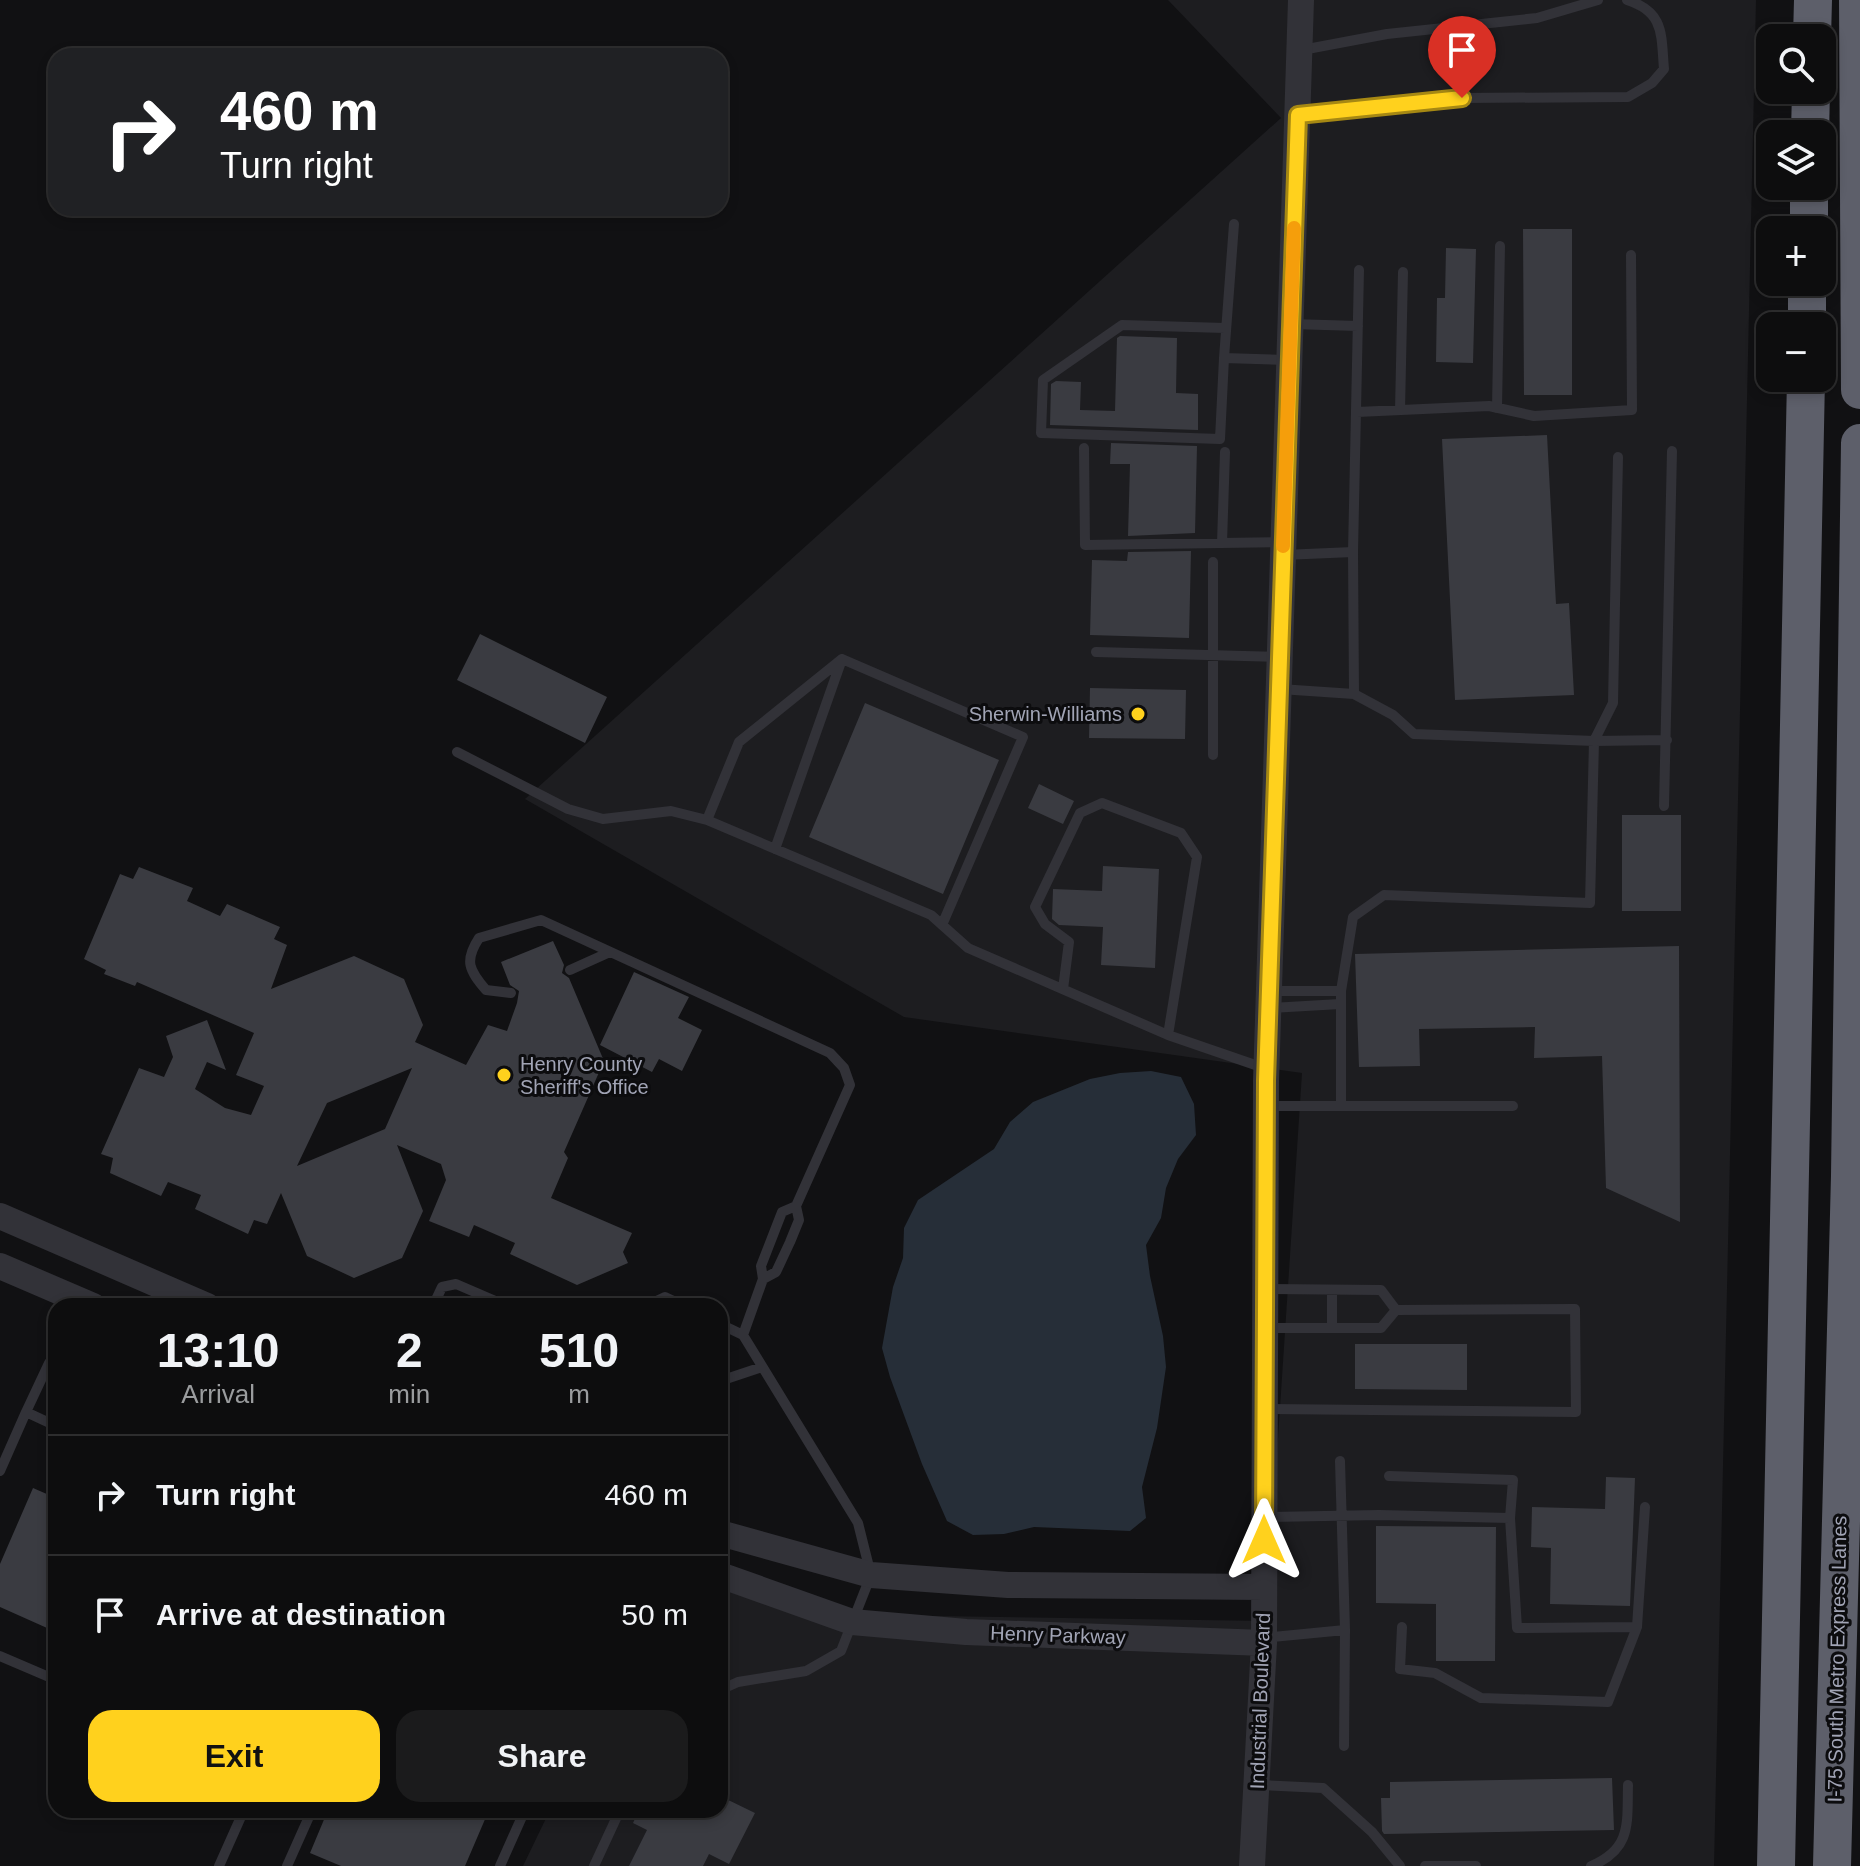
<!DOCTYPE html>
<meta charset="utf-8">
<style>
:root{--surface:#0d0d0e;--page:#1b1b1c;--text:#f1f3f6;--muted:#9a9c9e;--line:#2d2d2e;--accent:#ffd11d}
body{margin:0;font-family:Helvetica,sans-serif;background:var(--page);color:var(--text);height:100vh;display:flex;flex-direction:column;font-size:30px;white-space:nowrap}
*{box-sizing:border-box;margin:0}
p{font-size:26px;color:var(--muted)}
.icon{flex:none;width:44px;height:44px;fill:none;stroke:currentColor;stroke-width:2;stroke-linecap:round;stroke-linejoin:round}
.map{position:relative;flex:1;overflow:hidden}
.drawer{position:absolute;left:48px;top:1298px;width:680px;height:520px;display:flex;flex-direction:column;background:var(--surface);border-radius:24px;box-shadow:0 4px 12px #0003,0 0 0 2px var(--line)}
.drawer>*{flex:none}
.hud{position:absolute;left:48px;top:48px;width:680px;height:168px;border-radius:24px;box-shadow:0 4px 12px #0003,0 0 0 2px var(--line);background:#202124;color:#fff;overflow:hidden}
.fabs{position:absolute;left:1756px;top:24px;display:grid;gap:16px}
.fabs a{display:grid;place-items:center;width:80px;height:80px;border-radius:16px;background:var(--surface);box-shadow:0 4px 12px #0003,0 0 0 2px var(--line);font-size:40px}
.pin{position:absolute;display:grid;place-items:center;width:68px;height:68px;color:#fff;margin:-82px -34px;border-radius:50% 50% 50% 0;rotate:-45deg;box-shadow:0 0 8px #0007}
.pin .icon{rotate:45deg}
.me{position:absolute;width:88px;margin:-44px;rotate:0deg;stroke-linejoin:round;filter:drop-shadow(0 0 6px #0008)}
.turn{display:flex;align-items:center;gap:28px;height:168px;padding:0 40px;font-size:36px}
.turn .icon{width:104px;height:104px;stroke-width:2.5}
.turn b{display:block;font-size:56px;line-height:68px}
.eta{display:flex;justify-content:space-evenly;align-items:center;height:136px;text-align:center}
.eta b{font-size:48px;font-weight:800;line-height:56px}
.cta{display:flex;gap:16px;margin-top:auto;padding:16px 40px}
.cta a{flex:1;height:92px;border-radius:24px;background:var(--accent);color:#111;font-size:32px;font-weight:800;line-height:92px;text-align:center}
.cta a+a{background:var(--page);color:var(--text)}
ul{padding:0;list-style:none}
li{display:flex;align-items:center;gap:24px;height:120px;padding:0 40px;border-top:2px solid var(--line)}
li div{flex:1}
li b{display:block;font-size:30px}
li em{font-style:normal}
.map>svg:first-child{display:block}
.built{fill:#1d1d20}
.water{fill:#262e38}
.building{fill:#3a3b41;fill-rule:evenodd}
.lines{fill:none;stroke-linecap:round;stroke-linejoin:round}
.service{stroke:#323238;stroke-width:10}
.tertiary{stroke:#323238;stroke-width:26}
.motorway{stroke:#5d5f6a;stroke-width:38}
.route-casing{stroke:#a68813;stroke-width:20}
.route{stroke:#ffd11d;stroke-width:14}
.slow{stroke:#f59e0b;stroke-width:14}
.poi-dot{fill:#ffd11d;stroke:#0c0c0e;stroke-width:3}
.labels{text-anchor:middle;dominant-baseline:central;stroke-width:6;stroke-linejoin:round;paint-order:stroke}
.poi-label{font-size:20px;fill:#a1a4b5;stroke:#0c0c0e;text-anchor:end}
.street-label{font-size:20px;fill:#a1a4b5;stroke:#0c0c0e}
</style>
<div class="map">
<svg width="1860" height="1866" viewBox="0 0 1860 1866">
<rect width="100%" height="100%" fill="#111113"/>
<path class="built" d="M1168,0H1756L1714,1866H523L550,1810H720V1589L866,1615L1266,1621L1302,1073L904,1017L525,799L1281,118Z"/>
<path class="water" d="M1151,1071L1181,1077L1194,1104L1196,1135L1178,1159L1166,1188L1161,1218L1146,1245L1150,1276L1163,1336L1166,1367L1157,1428L1142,1487L1146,1518L1130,1531L1034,1527L1004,1534L973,1535L947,1521L922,1464L890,1377L882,1348L893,1287L903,1258L904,1228L918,1200L994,1149L1010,1122L1033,1102L1090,1079L1120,1073Z"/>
<path class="building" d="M1523,229H1572V395H1524Z
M1446,248L1476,249L1473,363L1436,362L1437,298H1445Z
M1120,336L1177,338L1176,393L1198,394V430L1050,425L1051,384L1056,381L1081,382L1080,410L1115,411L1117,338Z
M1547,435L1556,604L1569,603L1574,695L1455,700L1442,439Z
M1111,443L1197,446L1195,533L1128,536L1130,464H1110Z
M1191,551L1189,638L1090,635L1092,560L1127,561L1128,552Z
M480,634L607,697L585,743L457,680Z
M1090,688L1186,690L1185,739L1089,738Z
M865,703L999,760L943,894L809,837Z
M1039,784L1074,801L1063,824L1028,808Z
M1622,815H1681V911H1622Z
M1103,866L1159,869L1155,968L1101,965L1103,927L1059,925L1052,919L1053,889L1102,891Z
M139,867L193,888L187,901L220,916L227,904L280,927L274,939L287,945L271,989L354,956L404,979L423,1025L415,1042L466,1065L488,1025L507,1031L517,1003L519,991L510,985L501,962L553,941L564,965L562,973L569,978L604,1061L564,1152L568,1158L551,1198L632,1233L623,1252L628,1263L577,1285L510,1254L515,1243L474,1225L469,1237L429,1221L446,1180L441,1164L397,1145L423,1211L402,1258L354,1278L307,1256L281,1193L267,1224L254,1220L248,1234L195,1209L201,1195L168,1182L161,1196L110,1173L113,1158L101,1154L139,1068L164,1077L173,1057L166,1036L207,1020L226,1070L207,1062L195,1089L225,1108L251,1115L264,1086L236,1075L254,1033L137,982L135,986L104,974L106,970L84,959L120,874L133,879ZM412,1068L385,1129L297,1166L327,1103Z
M1679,946L1680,1222L1606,1188L1602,1056L1534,1058L1535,1027L1419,1029L1420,1066L1359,1067L1355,954Z
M634,972L689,997L678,1018L702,1030L682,1071L659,1059L652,1072L600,1045Z
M1355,1344H1467V1390L1355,1389Z
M1606,1477L1635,1478L1630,1606L1550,1604L1551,1548L1531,1547L1532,1507L1605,1509Z
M33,1488L56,1498V1632L0,1607V1564Z
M1376,1526L1496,1527L1495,1661H1436V1604L1376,1603Z
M1612,1778L1614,1830L1384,1834L1382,1831L1381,1798H1390V1782Z
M720,1796L755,1813L729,1864L709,1854L703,1866H629L647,1830L633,1823L639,1810H720Z
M328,1810H489L465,1866H341L310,1853Z"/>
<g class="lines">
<path class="service" d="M1302,50L1387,34L1537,18L1598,0
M1300,115L1462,98L1628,97L1652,83L1664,69C1661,35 1665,12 1627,0
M1234,224L1224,358L1288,360
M1359,270L1353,552L1354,694L1393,715L1414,734L1594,741L1667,740
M1292,324L1358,326
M1224,358L1220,439L1041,433L1043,380L1122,325L1225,328
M1497,408L1500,246
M1400,410L1403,272
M1357,412L1489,406L1534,416L1632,410L1631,255
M1084,448L1085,545L1281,542
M1222,543L1225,452
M1283,555L1353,552
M1213,562V755
M1096,652L1278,657
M1280,689L1354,694
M457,752L568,809L603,819L671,811L707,820
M1664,806L1672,451
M775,849L842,659
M942,925L1023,737L842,659L739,742L707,820L931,915L968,948L1168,1035L1264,1068
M570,970L610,952
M1063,989L1069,942L1045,924L1035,907L1080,813L1102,803L1181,833L1197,857L1168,1035
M1271,991H1341
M511,993L486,990C469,970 464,961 479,938L541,920L830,1053L844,1068L850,1085L796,1206
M1271,1008L1340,1004
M1268,1106H1513
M1341,1106V991L1353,917L1384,895L1590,903L1594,741L1613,703L1618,457
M1266,1289L1381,1290L1396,1310L1575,1309L1576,1412L1267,1409
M433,1306L442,1287L456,1284L507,1306
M646,1306L665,1297L684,1306
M720,1324L743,1335L858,1523L871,1575L841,1651L806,1671L738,1682L720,1690
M1267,1328H1381L1396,1310
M1332,1328V1290
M743,1335L763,1279L761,1266L782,1212L796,1206L799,1220L790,1242L776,1272L763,1279
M56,1366L49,1363L26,1412L56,1426
M720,1381L762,1367
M1340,1461L1345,1630L1344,1746
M0,1471L26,1412
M1389,1476L1513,1480L1510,1518
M1266,1517L1379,1515L1510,1518L1517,1628L1637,1627L1645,1507
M1402,1627L1400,1669L1435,1673L1481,1698L1608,1702L1637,1627
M1263,1638L1345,1630
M0,1656L56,1680
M1259,1785L1323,1788L1372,1832L1400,1866
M219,1866L244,1810
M287,1866L312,1810
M500,1866L525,1810
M594,1866L620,1810
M1425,1866H1476
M1591,1866C1632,1849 1627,1823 1628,1785"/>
<path class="tertiary" d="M0,1216L207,1306
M0,1266L93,1306
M720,1533L871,1575L1008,1585L1264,1587
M720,1575L852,1622L966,1632L1264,1643
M1252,1866L1264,1643L1266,1081L1301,0"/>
<path class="motorway" d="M1858,0L1860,390
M1812,38L1813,0
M1810,134L1811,90
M1809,230V186
M1807,326V282
M1776,1866L1806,378
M1832,1866L1850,1176L1860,443"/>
</g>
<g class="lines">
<defs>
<path id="route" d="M1264,1540L1266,1081L1298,115L1462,98"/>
</defs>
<use href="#route" class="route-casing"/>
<use href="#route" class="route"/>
<path class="slow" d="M1283,546L1294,228"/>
</g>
<g class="poi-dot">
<circle cx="1138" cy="714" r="8"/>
<circle cx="504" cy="1075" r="8"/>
</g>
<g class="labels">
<g class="poi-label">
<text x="1122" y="714">Sherwin-Williams</text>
<text x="520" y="1064" text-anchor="start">Henry County<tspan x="520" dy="23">Sheriff's Office</tspan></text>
</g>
<g class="street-label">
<text transform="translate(1058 1635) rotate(2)">Henry Parkway</text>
<text transform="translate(1837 1659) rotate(-89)">I-75 South Metro Express Lanes</text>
<text transform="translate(1260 1701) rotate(-88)">Industrial Boulevard</text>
</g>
</g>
</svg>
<div class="fabs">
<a><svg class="icon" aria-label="search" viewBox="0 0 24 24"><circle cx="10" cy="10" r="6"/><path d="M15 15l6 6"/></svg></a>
<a><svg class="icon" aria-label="layers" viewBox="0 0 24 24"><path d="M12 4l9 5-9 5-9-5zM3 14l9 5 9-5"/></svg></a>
<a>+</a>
<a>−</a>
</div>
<div class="pin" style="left:1462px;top:98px;background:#d93025"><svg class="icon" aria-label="arrive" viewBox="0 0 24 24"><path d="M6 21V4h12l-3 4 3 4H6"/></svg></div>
<svg class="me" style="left:1264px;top:1540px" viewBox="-20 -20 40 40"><path d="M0-17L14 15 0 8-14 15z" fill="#ffd11d" stroke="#fff" stroke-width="4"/></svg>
<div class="hud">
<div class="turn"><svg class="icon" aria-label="right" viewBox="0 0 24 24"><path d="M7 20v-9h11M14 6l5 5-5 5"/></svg><div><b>460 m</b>Turn right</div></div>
</div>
<section class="drawer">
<div class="eta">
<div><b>13:10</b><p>Arrival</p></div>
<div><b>2</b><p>min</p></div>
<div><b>510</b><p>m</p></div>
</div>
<ul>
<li><svg class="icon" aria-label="right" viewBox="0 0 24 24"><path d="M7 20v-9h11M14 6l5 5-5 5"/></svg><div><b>Turn right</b></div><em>460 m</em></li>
<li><svg class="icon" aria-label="arrive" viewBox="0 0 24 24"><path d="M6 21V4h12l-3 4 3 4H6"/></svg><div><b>Arrive at destination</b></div><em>50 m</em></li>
</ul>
<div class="cta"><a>Exit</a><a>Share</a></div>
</section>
</div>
